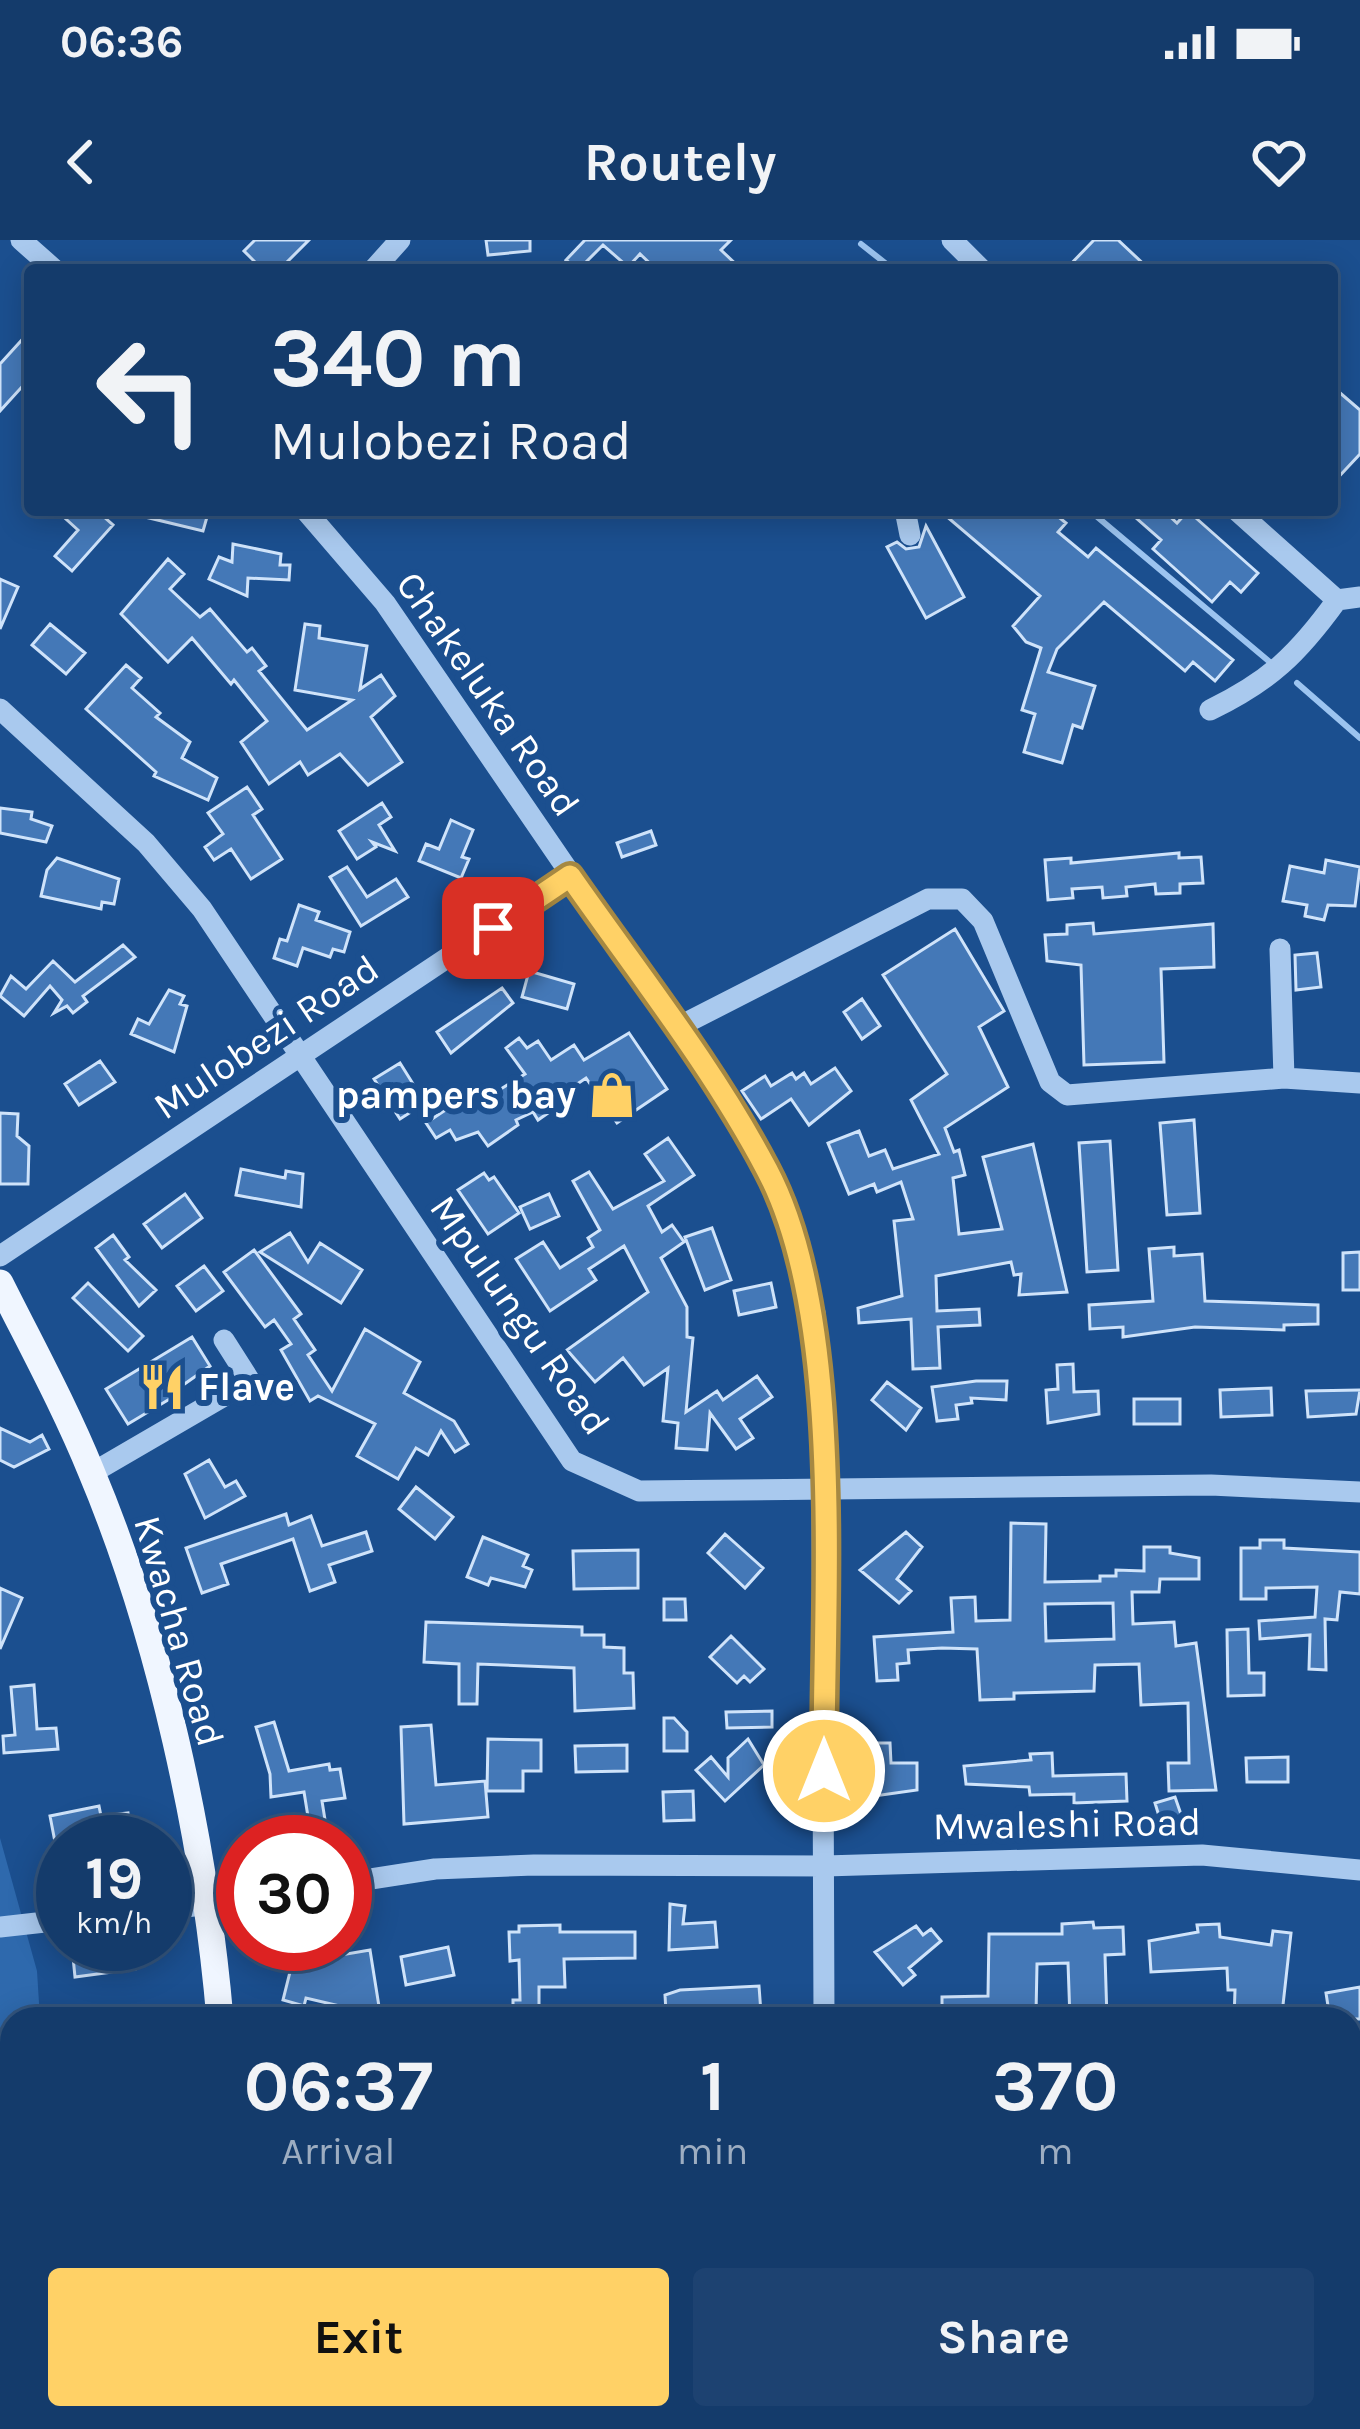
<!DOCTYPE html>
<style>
:root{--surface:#143b6b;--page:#1d4271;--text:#f1f3f6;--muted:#9dadc1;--line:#33557e;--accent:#ffd166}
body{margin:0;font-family:Karla,sans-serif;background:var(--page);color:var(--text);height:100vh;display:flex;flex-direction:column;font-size:45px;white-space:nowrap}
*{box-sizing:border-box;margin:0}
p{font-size:39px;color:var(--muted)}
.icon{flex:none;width:66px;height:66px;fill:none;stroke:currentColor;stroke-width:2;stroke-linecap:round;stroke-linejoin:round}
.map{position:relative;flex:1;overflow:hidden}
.details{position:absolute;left:0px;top:1767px;width:1362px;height:423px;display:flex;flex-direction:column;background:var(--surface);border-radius:36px 36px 0 0;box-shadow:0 6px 30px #0003,0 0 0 3px var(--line)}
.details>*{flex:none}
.banner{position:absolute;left:24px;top:24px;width:1314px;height:252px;border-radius:12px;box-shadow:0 6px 30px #0003,0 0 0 3px var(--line);background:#143b6b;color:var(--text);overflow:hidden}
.speed{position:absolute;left:36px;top:1575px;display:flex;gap:24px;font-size:60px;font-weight:700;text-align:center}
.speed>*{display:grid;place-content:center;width:156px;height:156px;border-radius:50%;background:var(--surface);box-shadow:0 6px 30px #0003,0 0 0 3px var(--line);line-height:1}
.speed small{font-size:30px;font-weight:400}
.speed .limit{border:18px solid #d22;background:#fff;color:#111}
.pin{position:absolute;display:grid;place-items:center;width:102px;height:102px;color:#fff;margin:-51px;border-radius:24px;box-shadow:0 6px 18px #0006}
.me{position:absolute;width:132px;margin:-66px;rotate:0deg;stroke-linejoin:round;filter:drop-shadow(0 0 9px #0008)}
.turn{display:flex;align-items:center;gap:42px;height:252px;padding:0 48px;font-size:54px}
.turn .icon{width:156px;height:156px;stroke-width:2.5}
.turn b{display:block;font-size:84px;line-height:102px}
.eta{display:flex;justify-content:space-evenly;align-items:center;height:204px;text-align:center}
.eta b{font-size:72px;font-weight:700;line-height:84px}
.action{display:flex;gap:24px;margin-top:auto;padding:24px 48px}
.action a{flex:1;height:138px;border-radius:12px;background:var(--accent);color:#111;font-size:48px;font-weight:700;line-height:138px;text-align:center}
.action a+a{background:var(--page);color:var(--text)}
.status{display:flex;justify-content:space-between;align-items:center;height:84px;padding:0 60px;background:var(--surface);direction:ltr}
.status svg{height:33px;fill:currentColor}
header{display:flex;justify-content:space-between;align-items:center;height:156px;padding:0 48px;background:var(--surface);font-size:54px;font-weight:700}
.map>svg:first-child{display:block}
.green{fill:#2e69ad}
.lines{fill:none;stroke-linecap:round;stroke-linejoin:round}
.stream{stroke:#9cc4f0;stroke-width:6}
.building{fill:#4478b7;stroke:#cfe3fa;stroke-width:3;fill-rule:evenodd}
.minor{stroke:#a9c9ee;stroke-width:21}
.major{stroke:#f0f6ff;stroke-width:27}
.route-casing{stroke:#a68842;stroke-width:30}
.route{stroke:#ffd166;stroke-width:21}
.labels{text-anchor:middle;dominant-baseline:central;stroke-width:12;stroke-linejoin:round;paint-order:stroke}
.street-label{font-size:39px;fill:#fff;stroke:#1b4f8f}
.poi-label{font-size:39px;font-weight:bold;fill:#fff;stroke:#1b4f8f;text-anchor:end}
</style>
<div class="status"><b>06:36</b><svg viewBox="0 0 49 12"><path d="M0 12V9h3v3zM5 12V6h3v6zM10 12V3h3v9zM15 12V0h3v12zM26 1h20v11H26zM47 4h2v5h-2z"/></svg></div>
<header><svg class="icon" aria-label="back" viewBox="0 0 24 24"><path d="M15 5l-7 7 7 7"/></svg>Routely<svg class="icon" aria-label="heart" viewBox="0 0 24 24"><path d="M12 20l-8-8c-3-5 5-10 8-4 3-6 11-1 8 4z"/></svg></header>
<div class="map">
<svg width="1360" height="2189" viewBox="0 0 1360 2189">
<rect width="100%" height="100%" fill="#1b4f8f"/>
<path class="green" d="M0,1598L37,1731L40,1779H12V2178H61V2189H0Z"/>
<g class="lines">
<path class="stream" d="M861,4L894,30
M1089,270L1271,423
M1297,443L1360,498"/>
</g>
<path class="building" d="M255,0H309L279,30H263L244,11Z
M486,0H530V11L488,15Z
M585,0H731L721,10L742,30H657L640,14L628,27L603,5L578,30L566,20Z
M1094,0H1118L1150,30H1065Z
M30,91V138L0,171V124Z
M1332,146L1360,170V214L1332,244Z
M56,270H96L113,285L72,331L55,316L78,290Z
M142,270H209L203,291L141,276Z
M939,270H1050L1066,283L1058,292L1088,317L1096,308L1233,420L1215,441L1193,422L1185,431L1104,362L1057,409L1048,432L1095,446L1082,488L1073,485L1062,523L1024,512L1035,474L1022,470L1041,408L1026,402L1013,386L1040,356Z
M1127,270H1163L1177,283L1188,271L1258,333L1241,352L1230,342L1212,362L1153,309L1161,300Z
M926,286L964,357L926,378L887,307L897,302L906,309L919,307Z
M233,304L281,314L280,325H290L289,340L248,338L247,356L209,339L219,317L232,322Z
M168,319L184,334L170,349L200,377L210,369L247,412L252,408L266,426L259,431L307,490L352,460L295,450L305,384L320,386L319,398L367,406L360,449L381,435L395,456L371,477L402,522L368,545L340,514L308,535L300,522L269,544L241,502L267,481L234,440L231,444L192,398L168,422L121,374Z
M0,339L18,347L0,389Z
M50,384L85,413L66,434L32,405Z
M126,425L141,438L132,448L160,473L156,477L190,502L182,518L217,538L208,560L154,536L156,532L86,469Z
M247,547L262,569L253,575L282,619L251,639L231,609L214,620L205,607L223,594L208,573Z
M382,563L391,577L379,585L395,611L372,602L376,607L357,619L339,591Z
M0,568L32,572L31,579L52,586L46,602L0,593Z
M451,580L473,590L462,617L469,619L461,638L419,621L426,604L439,609Z
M651,591L656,605L622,617L617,603Z
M1179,613V618L1201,617L1203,643L1180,644V653L1156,654L1155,644L1126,647L1127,656L1103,658L1102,647L1072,649L1073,658L1048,660L1045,620L1071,618V623Z
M57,618L119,639L114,664L102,662L101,669L41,656L47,630Z
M1326,620L1360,627L1355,666L1328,665L1324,680L1305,676L1307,665L1283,661L1290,626L1324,633Z
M347,627L367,657L396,639L408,657L361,686L330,637Z
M299,665L319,672L316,680L350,692L344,712L333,709L330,717L303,708L297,726L274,718L280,699L287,701Z
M1093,683L1094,694L1213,684L1214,727L1161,729L1164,822L1084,825L1081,725L1047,721L1045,695L1067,694V685Z
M955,689L1004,771L979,787L1008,847L945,888L954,912L959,910L965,935L953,938L959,994L1002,989L983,917L1033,904L1067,1052L1019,1055L1021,1034L1014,1035L1011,1022L936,1036L937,1071L979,1069L980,1085L938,1087L940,1128L913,1129L911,1079L859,1083L858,1068L902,1056L894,981L913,979L901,942L877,952L874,944L849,954L828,903L859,891L869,916L885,910L893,929L939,914L911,860L947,834L883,735Z
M123,705L135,717L83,756L87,762L73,773L67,766L54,773L62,760L50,746L24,776L0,756L11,736L26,749L53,721L75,742Z
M1317,713L1321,747L1296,750L1295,715Z
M529,731L574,744L567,769L522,757Z
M502,748L513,763L451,813L437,792Z
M169,750L184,756L180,764L187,766L174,812L131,794L138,779L149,784Z
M862,759L880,786L862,799L844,772Z
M629,793L667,849L617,883L586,838L561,855L565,861L538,880L533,872L516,880L518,885L488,906L478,892L456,900L450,890L436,898L426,883L465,857L472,867L525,834L506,808L519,798L527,808L538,801L551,820L574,805L584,820Z
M100,821L115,842L79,865L65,844Z
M400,823L425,863L400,879L374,839Z
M835,828L851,851L809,885L791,859L761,879L742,851L765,836L771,846L792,833L796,839L804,833L811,844Z
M0,873L18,874L17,896L29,906L28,944H0Z
M1194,880L1200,973L1167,975L1160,883Z
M668,898L694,935L648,966L662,992L672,985L684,1002L661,1018L687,1067V1097L693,1098L686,1172L717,1151L723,1160L757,1136L772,1157L740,1179L753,1198L736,1209L710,1173L707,1210L676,1208L678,1183L663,1181L668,1128L644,1145L623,1118L595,1142L567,1110L648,1052L624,1006L589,1029L596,1040L550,1071L516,1019L543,1002L560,1028L593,1007L588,998L600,990L573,941L589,932L613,969L664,941L645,914Z
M1110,901L1118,1030L1087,1032L1079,903Z
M241,929L285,938L286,931L303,934L301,967L236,955Z
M484,933L489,940L494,937L519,973L488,994L458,950Z
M185,954L202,978L162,1008L144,984Z
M549,954L559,976L530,989L520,967Z
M712,988L731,1040L705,1050L685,997Z
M290,993L308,1022L320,1003L362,1030L341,1063L260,1012Z
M113,995L129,1017L125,1020L156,1050L139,1066L96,1008Z
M1174,1007V1016L1202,1014L1205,1061L1318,1065V1084L1284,1085V1090L1195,1087L1123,1097V1087L1090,1089L1089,1065L1153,1061L1149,1009Z
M254,1010L301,1074L294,1079L315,1110L308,1115L332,1151L365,1089L420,1122L404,1153L454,1181L468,1204L455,1212L441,1191L428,1215L416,1208L398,1239L357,1216L375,1184L318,1156L310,1161L281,1110L291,1104L274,1080L265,1087L224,1032Z
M1360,1012V1050H1343V1013Z
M204,1026L223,1051L196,1071L177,1046Z
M88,1043L143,1096L128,1111L73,1058Z
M771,1043L776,1067L739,1075L734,1051Z
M192,1097L210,1126L176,1150L178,1154L128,1184L106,1149Z
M1073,1124L1074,1152L1098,1151L1099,1174L1048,1183L1046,1150L1058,1149L1057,1125Z
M976,1141H1007L1006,1160L971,1158L972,1163L956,1165L958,1179L937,1181L932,1147Z
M887,1142L921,1168L906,1190L872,1160Z
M1271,1148L1272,1175L1221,1177L1220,1150Z
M1360,1150L1356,1174L1308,1177L1306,1151Z
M1134,1159H1180V1184H1134Z
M0,1188L30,1202L42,1195L49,1209L14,1227L0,1220Z
M209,1220L225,1247L236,1241L245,1256L205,1278L185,1234Z
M416,1247L453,1277L435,1299L399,1269Z
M286,1274L289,1285L311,1276L322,1306L366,1292L372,1311L329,1325L335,1342L310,1351L293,1299L221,1324L228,1344L202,1353L186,1308Z
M1011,1283L1046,1284L1045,1342L1100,1341V1336H1116V1330L1144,1331V1307H1170V1313L1199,1318V1339H1160L1159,1352H1132L1133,1384L1174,1382L1176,1406L1196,1403L1216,1550L1169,1551L1168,1523H1189L1188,1463L1141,1465L1139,1424L1095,1425L1094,1451L1014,1453V1459L980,1460L977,1409L942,1408L908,1410L909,1423L897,1424L898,1440L877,1441L874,1397L953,1392L951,1358L975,1357L976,1381L1010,1380ZM1113,1363L1114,1399L1046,1401L1045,1364Z
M906,1292L922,1307L897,1339L911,1351L899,1363L860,1330Z
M725,1294L763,1328L745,1348L708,1313Z
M483,1297L528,1315L523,1326L532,1330L525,1347L491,1338L488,1345L467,1337Z
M1260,1300H1284V1308L1360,1312V1354L1340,1352L1337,1380L1325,1379L1326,1430L1309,1429L1310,1395L1260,1399L1259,1381L1315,1377L1317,1347L1266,1348V1359H1241V1308H1260Z
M638,1310V1348L574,1349L573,1311Z
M0,1348L22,1358L0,1409Z
M664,1359H685L686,1380H664Z
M426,1382L582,1387V1395H604V1407L624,1408V1433H633L634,1468L575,1471L574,1428L478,1424L477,1464H459V1424L424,1422Z
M1248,1389L1249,1433H1264V1455L1228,1456L1227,1390Z
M731,1396L764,1429L750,1442L744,1436L737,1443L710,1417Z
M34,1445L37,1489L56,1488L58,1509L4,1513L3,1496L15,1495L11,1447Z
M772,1471V1487L727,1488L726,1472Z
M664,1478H674L687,1492V1511H664Z
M274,1482L289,1531L329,1524L330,1530L340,1529L345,1558L322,1561L326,1586L310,1589L304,1552L271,1557L270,1534L256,1487Z
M431,1485L436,1545L485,1541L488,1577L404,1584L401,1487Z
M488,1499L541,1500V1531H523V1551H487Z
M748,1499L764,1525L725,1561L696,1530L711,1517L728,1537V1518Z
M867,1503H890L891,1523H917V1550L867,1557Z
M627,1505V1531L576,1532L575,1506Z
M1052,1513L1053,1536L1126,1534L1127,1561L1074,1563V1554L1030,1555L1029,1547L966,1544L964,1526L1031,1520L1030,1514Z
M1288,1517V1542H1247L1246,1518Z
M693,1551L694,1580L664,1581L663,1552Z
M1175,1557L1183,1580L1162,1586L1155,1563Z
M99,1566L101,1576L128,1573L130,1590L104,1593L106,1602H55L50,1576Z
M670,1664L685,1666L683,1684L715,1682L717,1707L669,1710Z
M1093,1682L1094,1688L1123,1687L1124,1714L1105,1715L1107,1779H1070L1068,1723L1037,1724L1036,1774L942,1776V1757L988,1756L989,1694H1062V1684Z
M1219,1684L1220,1697L1271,1705L1273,1691L1291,1693L1282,1774L1234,1779L1235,1750H1228L1227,1728L1151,1732L1149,1701L1198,1692L1197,1685Z
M560,1685V1692H635V1718L564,1719L565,1747H539V1779H513V1760H520L519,1720L510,1721L509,1692H519V1686Z
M916,1686L923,1695L931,1689L941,1701L909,1728L915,1735L903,1745L875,1712Z
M132,1704L135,1729L75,1737L72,1707Z
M448,1707L454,1735L406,1745L401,1717Z
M296,1708L335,1716L370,1710L381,1779H346L344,1767L306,1758L304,1766L283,1760Z
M759,1746L761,1773L681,1778V1771L666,1772L665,1755L680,1750Z
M1360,1747V1779H1330L1326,1753Z"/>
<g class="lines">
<path class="minor" d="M21,0L55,30
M952,0L982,30
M373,30L400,0
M305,270L385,363L676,788L768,930L786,975L815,1073L822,1246L824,1779
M905,270L910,295
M1236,270L1337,360L1360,357
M0,469L146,603L202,669L572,1221L639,1251L1211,1245L1360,1252
M1210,470C1270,441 1298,414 1337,360
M1280,709L1284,838
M676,788L928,659H962L983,681L1050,842L1067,855L1284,838L1360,843
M0,1016L570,636
M92,1233L250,1141L224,1100
M345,1643L435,1629L534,1625L825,1626L1202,1615L1360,1630
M165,1670L243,1659
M0,1687L63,1680
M1350,2100L1360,2106
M822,2189V2178"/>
<path class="major" d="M0,1043C31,1105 65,1167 91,1231C160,1395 205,1603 220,1779
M235,2178V2189"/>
</g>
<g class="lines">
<defs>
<path id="route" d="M493,688L570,636C637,732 713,827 767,930C846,1079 823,1361 824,1531"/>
</defs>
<use href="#route" class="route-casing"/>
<use href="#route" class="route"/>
</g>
<defs>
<symbol id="shop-bare" viewBox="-9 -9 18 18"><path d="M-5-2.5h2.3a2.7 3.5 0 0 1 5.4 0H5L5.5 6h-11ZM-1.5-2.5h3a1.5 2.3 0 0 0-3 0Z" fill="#ffd166" stroke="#1b4f8f" stroke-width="2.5" paint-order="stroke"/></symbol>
<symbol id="restaurant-bare" viewBox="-9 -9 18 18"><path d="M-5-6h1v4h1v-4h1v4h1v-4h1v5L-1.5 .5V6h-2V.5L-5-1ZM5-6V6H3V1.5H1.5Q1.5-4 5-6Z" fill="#ffd166" stroke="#1b4f8f" stroke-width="2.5" paint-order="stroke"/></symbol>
</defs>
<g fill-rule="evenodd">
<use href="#shop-bare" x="579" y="822" width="66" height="66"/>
<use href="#restaurant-bare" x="129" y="1114" width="66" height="66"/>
</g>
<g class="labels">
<g class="street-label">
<text transform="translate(488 454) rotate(55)">Chakeluka Road</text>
<text transform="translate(266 797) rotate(-34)">Mulobezi Road</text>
<text transform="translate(520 1075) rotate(55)">Mpulungu Road</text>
<text transform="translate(179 1391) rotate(74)">Kwacha Road</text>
<text transform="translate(1067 1584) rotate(-1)">Mwaleshi Road</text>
</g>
<g class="poi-label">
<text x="576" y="855">pampers bay</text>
<text x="198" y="1147" text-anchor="start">Flave</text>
</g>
</g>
</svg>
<div class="speed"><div>19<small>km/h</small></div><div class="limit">30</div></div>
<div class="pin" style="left:493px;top:688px;background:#d93025"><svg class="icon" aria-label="arrive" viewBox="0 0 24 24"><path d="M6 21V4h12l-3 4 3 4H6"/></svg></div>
<svg class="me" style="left:824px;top:1531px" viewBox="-20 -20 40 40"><circle r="17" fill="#ffd166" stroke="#fff" stroke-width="3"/><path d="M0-11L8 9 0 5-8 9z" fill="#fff"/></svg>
<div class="banner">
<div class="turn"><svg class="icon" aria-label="left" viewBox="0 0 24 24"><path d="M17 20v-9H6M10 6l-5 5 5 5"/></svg><div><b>340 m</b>Mulobezi Road</div></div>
</div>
<section class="details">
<div class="eta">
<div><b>06:37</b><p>Arrival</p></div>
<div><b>1</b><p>min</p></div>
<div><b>370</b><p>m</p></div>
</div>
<div class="action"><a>Exit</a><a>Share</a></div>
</section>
</div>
